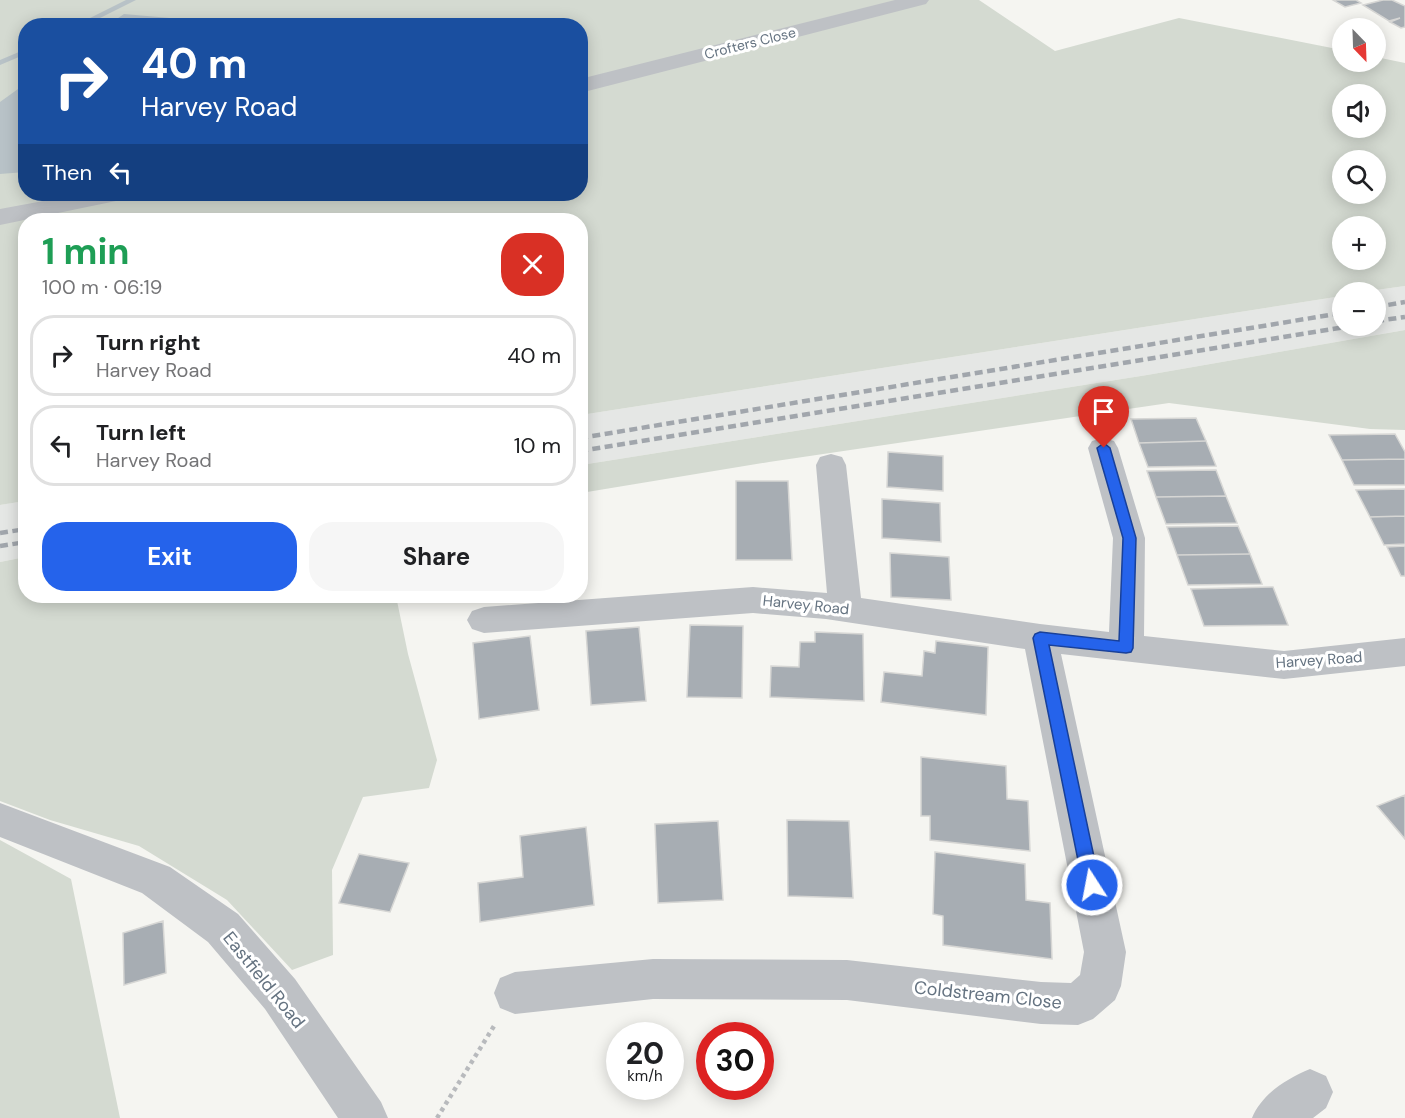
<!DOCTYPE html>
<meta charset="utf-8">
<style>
:root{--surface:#fff;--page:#f6f6f6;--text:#202124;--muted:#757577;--line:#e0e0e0;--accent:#2563eb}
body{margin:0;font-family:"DM Sans",sans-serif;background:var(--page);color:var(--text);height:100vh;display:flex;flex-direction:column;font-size:22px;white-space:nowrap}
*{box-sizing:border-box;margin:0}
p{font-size:20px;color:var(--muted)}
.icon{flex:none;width:33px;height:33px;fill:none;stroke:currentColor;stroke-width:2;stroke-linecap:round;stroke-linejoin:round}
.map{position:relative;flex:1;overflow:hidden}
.details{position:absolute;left:18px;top:213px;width:570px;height:390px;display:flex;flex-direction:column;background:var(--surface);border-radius:24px;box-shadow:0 3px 15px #0003}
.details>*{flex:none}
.hud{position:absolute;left:18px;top:18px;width:570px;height:183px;border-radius:24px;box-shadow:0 3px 15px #0003;background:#1a4fa0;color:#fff;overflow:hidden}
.needle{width:39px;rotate:157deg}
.buttons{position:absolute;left:1332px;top:18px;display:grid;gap:12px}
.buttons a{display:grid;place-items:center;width:54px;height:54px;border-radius:50%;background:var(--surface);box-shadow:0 3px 15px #0003;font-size:30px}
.speed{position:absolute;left:606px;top:1022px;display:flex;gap:12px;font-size:30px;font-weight:700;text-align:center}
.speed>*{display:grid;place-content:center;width:78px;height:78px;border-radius:50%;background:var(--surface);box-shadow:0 3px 15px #0003;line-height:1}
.speed small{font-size:15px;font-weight:400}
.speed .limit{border:9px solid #d22;background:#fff;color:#111}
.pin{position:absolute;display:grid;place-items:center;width:51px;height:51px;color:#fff;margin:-62px -26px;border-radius:50% 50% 50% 0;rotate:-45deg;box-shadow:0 0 6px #0007}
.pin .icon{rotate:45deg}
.me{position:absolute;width:66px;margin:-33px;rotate:349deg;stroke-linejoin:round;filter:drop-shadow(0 0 4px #0008)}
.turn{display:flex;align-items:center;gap:21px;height:126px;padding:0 24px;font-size:27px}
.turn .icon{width:78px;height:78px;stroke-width:2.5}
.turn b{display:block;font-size:42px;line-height:51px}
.then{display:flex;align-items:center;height:57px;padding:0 24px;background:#0003;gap:12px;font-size:22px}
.round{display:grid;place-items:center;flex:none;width:63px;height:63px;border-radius:24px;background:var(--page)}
.head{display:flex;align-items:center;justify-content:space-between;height:102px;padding:0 24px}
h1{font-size:36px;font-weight:700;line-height:45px;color:#1e9e55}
.button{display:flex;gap:12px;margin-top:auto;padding:12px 24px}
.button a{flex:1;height:69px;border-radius:24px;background:var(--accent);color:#fff;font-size:24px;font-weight:700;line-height:69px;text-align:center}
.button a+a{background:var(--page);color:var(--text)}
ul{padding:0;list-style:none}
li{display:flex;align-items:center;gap:18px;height:81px;margin:0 12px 9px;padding:0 12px;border:3px solid var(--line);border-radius:24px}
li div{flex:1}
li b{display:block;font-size:22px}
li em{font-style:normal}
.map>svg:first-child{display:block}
.built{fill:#e5e7e5}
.green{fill:#d4dad1;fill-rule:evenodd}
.water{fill:#b8c2c7}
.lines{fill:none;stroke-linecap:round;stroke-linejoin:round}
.stream{fill:#b8c2c7;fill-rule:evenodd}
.building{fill:#a7adb3;stroke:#d6d6d4;stroke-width:1.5}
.path{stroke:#b8babd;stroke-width:4.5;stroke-dasharray:4 4;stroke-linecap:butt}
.minor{fill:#bec1c5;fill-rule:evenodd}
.rail{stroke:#a1a6ac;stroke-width:4.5;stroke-dasharray:8 4.5;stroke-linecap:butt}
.route{fill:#2563eb;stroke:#184099;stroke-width:1.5}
.labels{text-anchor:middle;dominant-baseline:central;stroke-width:6;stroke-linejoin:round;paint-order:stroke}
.far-street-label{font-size:14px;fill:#657381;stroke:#fff}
.street-label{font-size:15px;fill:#657381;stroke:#fff}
.near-street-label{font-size:18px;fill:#657381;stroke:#fff}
</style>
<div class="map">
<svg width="1405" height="1118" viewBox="0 0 1405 1118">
<rect width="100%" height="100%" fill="#f5f5f1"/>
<path class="built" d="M1405,286V330L1147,375L581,465V415L1342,296V326H1376V292H1362Z
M25,501V557L0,562V505Z"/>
<path class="green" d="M0,0H979L1055,51L1179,18L1342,50V62H1376V57L1405,63V286L1362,292H1342V296L581,415L580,220H26L25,501L0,505ZM26,26H580V194H26ZM1342,94H1376V128H1342ZM1342,160H1376V194H1342ZM1342,226H1376V260H1342Z
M1405,330V430L1370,429L1169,403L769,462L581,493V465L1147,375Z
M25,557L26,596H396L408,654L437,760L429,788L363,797L332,870L333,955L292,970L227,900L139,846L50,820L0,801V562Z
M0,840L71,879L120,1118H0Z"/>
<path class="water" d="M124,14L204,21L201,26L108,25Z
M25,84V95L18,100L21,109L25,108V172L0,174V102Z"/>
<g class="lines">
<path class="stream" d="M126,0H136L84,26H74Z
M26,49V54L0,65V60Z"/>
</g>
<path class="building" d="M1333,0H1356L1361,3L1345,7Z
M1383,0H1392L1405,6V27L1401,28L1390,22L1400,18L1389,21L1363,5Z
M1196,418L1206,441L1139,443L1131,419Z
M1395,434L1405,452V459L1342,460L1329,435Z
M1206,441L1216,466L1148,467L1139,443Z
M888,452L943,456V491L887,487Z
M1405,459V485H1354L1342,460Z
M1216,470L1226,496L1156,497L1147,471Z
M736,481H788L792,560H736Z
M1405,489V516L1370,517L1356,490Z
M1226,496L1237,523L1166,524L1156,497Z
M882,499L940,503L941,542L882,538Z
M1405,516V544L1384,545L1370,517Z
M1238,526L1250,554L1177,555L1167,527Z
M1405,546V576H1401L1387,547Z
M890,553L949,557L951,600L891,597Z
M1250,554L1262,584L1188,585L1177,555Z
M1273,587L1288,625L1204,626L1191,589Z
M690,625L743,626L742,698L687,697Z
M639,627L646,701L591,705L586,631Z
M815,632L863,634L864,701L770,697L771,666L799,667L800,642H815Z
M530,636L539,710L479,719L473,643Z
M936,641L988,647L986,715L881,702L884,672L922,676L924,651L935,653Z
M921,757L1006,766L1007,799L1028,801L1030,851L930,840V816H921Z
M1405,795V839L1377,806Z
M787,820L849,821L853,898L788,896Z
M718,821L723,900L658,903L655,824Z
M586,827L594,905L480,922L478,883L523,877L520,836Z
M935,852L1025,864L1026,900L1050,903L1052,959L943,945V916L933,914Z
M359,854L409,863L390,912L339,903Z
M163,921L166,973L124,985L123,933Z"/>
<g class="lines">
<path class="path" d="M437,1118L494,1026"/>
<path class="minor" d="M895,0H929L926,4L580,93V79Z
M81,194H128L125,199L116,201L0,225V209Z
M1103,438L1114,441L1118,448L1145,538L1144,636L1284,651L1405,638V666L1284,679L1061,654L1126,952L1121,986L1115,1000L1093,1019L1078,1025L1041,1024L847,1000L653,999L515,1014L500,1008L494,993L500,978L515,972L653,959L847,960L1041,982L1071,983L1080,975L1084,952L1025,649L826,619L753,613L484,633L472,629L467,620L472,611L484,607L753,587L827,593L816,465L820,457L831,454L842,457L846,465L861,598L1040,624L1109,632L1113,538L1088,448L1092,441Z
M0,803L170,867L238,914L295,979L381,1102L388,1118H338L265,1009L208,942L142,893L0,837Z
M1310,1069L1326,1076L1333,1092L1326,1108L1313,1118H1252C1262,1094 1286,1079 1310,1069Z"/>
<path class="rail" d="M1376,307L1405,302
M1376,321L1405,317
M580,438L1342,313
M580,451L1351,326
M0,533L26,529
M0,546L26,542"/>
</g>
<path class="route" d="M1104,443L1110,448L1136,538L1133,648L1131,652L1126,653L1049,645L1100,885L1097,891L1092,893L1086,891L1083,885L1033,638L1035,634L1040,632L1119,641L1123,538L1097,448Z"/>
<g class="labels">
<g class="far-street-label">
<text transform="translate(750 43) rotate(-14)">Crofters Close</text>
</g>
<g class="street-label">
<text transform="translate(806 605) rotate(6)">Harvey Road</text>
<text transform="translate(1319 660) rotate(-4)">Harvey Road</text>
</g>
<g class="near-street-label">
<text transform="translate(264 980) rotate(51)">Eastfield Road</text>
<text transform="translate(988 995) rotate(6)">Coldstream Close</text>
</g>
</g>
</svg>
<div class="buttons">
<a><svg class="needle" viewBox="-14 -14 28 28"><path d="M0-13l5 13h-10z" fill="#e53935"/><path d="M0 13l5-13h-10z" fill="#757577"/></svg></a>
<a><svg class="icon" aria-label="sound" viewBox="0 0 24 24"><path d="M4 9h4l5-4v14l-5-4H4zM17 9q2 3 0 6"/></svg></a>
<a><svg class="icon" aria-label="search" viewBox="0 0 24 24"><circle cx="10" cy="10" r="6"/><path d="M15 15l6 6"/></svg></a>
<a>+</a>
<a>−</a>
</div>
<div class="speed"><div>20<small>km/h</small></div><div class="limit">30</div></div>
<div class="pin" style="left:1104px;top:448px;background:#d93025"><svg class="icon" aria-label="arrive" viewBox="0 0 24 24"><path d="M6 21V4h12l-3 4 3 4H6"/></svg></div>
<svg class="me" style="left:1092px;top:885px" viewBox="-20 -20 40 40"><circle r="17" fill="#2563eb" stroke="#fff" stroke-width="3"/><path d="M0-11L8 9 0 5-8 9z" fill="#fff"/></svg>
<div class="hud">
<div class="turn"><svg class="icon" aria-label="right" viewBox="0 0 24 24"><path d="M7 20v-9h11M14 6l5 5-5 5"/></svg><div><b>40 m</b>Harvey Road</div></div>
<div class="then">Then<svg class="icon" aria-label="left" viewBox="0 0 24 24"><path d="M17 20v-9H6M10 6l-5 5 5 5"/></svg></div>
</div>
<section class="details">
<div class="head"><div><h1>1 min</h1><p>100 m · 06:19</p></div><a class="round" style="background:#d93025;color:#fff"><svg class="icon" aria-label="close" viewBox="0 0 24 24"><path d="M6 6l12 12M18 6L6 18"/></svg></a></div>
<ul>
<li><svg class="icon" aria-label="right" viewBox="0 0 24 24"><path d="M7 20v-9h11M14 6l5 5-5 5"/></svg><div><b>Turn right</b><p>Harvey Road</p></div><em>40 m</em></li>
<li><svg class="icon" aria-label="left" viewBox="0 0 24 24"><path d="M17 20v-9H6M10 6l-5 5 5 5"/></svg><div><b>Turn left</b><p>Harvey Road</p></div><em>10 m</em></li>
</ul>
<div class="button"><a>Exit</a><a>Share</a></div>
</section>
</div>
